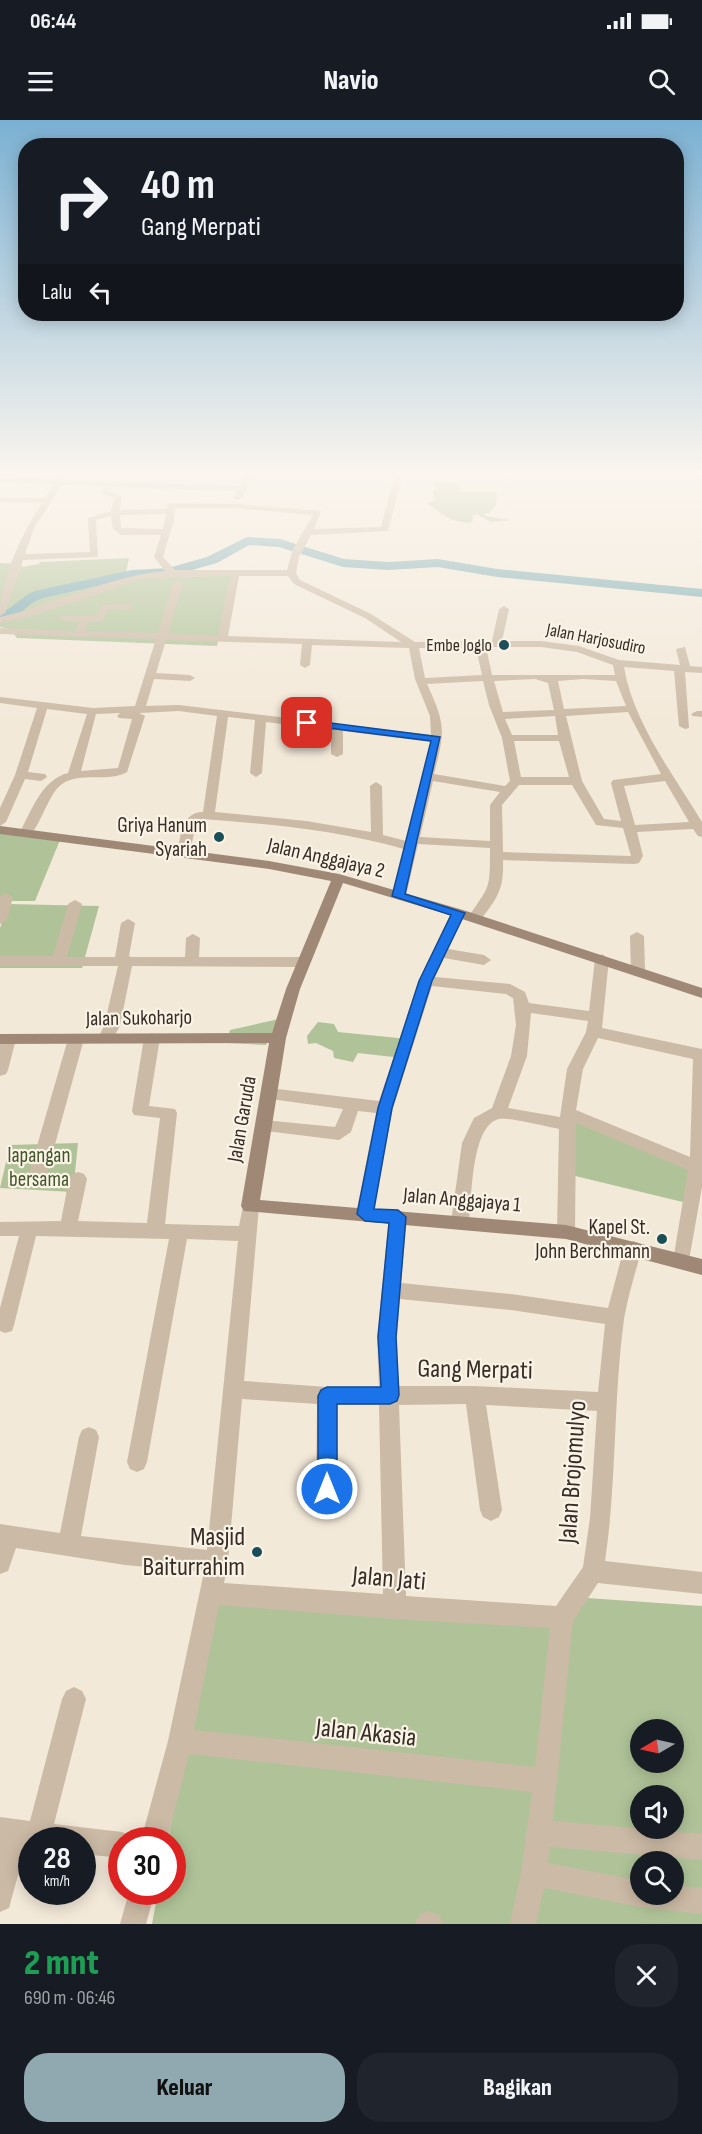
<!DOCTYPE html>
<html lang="id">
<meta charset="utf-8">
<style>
:root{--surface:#171b24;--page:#20242c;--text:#f1f3f6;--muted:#9ea1a6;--accent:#90a9b0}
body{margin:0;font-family:"Sofia Sans Condensed",sans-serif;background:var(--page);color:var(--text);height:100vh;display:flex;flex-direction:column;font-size:22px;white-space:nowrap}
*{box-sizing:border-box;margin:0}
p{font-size:20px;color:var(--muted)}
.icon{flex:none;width:33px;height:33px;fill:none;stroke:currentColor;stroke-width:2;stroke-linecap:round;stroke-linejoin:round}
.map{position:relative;height:1804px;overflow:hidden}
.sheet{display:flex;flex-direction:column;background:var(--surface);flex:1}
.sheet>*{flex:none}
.guide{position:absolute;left:18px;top:18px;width:666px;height:183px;border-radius:24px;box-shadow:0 3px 15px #0003;background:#171b24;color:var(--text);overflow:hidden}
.needle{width:39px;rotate:261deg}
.tools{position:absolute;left:630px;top:1599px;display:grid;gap:12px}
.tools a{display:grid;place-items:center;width:54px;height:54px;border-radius:50%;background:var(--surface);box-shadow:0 3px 15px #0003;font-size:30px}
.speed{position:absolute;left:18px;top:1707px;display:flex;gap:12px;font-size:30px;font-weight:700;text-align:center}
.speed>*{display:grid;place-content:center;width:78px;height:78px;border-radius:50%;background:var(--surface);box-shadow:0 3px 15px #0003;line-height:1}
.speed small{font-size:15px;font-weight:400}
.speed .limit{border:9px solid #d22;background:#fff;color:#111}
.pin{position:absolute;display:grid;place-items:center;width:51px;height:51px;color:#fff;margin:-26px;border-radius:12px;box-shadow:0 3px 9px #0006}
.me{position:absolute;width:66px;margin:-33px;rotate:0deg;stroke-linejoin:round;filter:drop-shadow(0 0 4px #0008)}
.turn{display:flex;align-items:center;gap:21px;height:126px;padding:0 24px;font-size:27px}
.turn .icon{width:78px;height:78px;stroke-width:2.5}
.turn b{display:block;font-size:42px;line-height:51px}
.then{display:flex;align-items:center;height:57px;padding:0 24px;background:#0003;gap:12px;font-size:22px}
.round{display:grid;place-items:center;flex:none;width:63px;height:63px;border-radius:24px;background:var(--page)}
.head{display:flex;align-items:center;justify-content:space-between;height:102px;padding:0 24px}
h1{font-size:36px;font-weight:800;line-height:45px;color:#1e9e55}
.button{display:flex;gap:12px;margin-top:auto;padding:12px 24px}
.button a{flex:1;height:69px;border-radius:24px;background:var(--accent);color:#111;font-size:24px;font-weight:800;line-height:69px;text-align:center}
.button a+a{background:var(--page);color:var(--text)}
.status{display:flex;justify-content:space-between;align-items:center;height:42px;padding:0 30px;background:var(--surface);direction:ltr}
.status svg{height:16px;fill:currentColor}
header{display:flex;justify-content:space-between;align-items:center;height:78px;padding:0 24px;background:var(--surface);font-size:27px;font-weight:800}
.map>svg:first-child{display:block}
.green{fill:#b0c398;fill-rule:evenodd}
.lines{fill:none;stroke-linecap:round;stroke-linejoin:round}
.river{fill:#77a9b1;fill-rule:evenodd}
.street{fill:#cbbaa5;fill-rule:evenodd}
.secondary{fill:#9f8976;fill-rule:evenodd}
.route{fill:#1a73e8;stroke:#114b97;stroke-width:1.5}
.poi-dot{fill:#1a4f5a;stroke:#faf3e6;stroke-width:2}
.labels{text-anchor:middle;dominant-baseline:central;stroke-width:4.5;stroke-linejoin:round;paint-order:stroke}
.far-street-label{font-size:18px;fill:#372d26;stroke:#faf3e6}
.far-poi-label{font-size:18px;fill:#372d26;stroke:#faf3e6;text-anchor:end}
.poi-label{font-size:21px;fill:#372d26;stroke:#faf3e6;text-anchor:end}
.street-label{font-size:21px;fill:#372d26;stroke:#faf3e6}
.park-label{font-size:21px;fill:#415629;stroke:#faf3e6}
.near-street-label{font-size:26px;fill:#372d26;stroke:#faf3e6}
.near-poi-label{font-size:26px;fill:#372d26;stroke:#faf3e6;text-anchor:end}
</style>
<div class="status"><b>06:44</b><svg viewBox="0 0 49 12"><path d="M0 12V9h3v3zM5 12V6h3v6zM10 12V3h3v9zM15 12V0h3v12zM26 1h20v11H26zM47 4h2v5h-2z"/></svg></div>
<header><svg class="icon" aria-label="menu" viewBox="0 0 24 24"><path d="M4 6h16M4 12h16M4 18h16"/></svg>Navio<svg class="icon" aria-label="search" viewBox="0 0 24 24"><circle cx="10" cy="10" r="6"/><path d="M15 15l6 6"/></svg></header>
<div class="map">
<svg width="702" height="1804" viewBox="0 0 702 1804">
<rect width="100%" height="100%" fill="#f3e9d9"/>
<path class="green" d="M436,362L460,364L459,372H497L496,385L490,393H485V396L512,400L491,402L476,394L472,396L473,400L470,403C447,402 441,392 426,383L434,381L433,372L437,368L433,365Z
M129,438L126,453L132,454L130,455L233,453L217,526L17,518L10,509L0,507V443L21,444L22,447L39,444L40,442Z
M0,711L60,720L35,781H0Z
M8,784L99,786L82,848H0V808Z
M279,899L266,925L226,923L230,910Z
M318,902L334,904L338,912L408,919L402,938L358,933L353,942L334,938L333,931L316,923L308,924L307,916Z
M567,993L697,1047L691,1084L567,1054Z
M78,1023L73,1072L0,1068L10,1025Z
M573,1477L702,1486V1804H152L158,1772H172V1720H168L213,1481L562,1500ZM640,1610H674V1642H640ZM640,1676H674V1708H640ZM640,1742H674V1774H640Z"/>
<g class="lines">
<path class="river" d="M247,417L280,419L344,439L388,442L438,439L497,449L702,469V477L497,457L438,447L388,450L343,447L279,427L249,425L217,443L174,455L132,458L43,478C22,485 27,496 0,500V492C14,489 21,476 35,471L132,450L168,448L207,437Z"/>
<path class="street" d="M246,354H254L242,378L238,380L234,378L237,371L113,367L110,371L122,377L120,390L167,389L168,383H171L235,384L321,391L314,409L381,407L395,354H403L388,411L311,415L299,437L296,453L300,460L371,494L415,522L492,521L499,489L504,486L509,489L502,521H541L579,526L619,540L680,545L676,529L685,527L690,546L702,547V553L685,552L689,608L685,609L679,606L674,551L624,547C633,602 673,654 702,702V717L698,716L693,709L637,712L643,736L639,743L634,744L503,740C504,771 497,778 479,802L474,803L467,799C490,765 490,771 490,728L418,724L406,776L399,780L392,776L404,729C338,710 270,704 201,699L197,702L189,734L183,738L177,734C181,717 181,692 203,692L217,596L179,591L139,593L145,596L127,652C107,663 81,651 62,664C47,674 39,714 25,718L19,714C31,692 41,660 68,653L87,594L47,589L28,652L45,654L47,657L41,661L25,659L6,702L0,706V688L15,655L37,588L0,583V577L93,588L135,586L156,519L0,514V508L75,511L79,502L60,500V496H96L102,485L128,484L131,485V489L108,490L102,501L89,502L85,511L158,513L173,463L178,460L183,463L168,514L218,515L230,456L140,459L36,495L0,503V497C56,485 108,456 165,451L154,437L161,415H121L113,409L111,396L96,400L98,437L23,440L5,493L0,496C0,460 22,413 42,383L0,382V378H45L54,364L0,362V358L57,360L62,356L66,358L65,360L240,366ZM62,365L105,366L102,374L114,378L111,391L88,398L90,432L25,434L34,408ZM175,388H235L313,395L293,429L287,450H175L163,437L174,400ZM166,394L163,409L121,408L120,395ZM239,456H288L294,464L365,498L401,522L228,516ZM166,520L302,524L300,545L305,548L310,545L312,525L409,528L415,559L430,596L431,615L179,585L146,586L154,559L190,561L195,558L190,555L156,553ZM486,527H541L577,532L613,545L615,555H492ZM419,528H476L482,555L425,558ZM535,559L548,563L554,590L503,592L494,561ZM583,559L616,561L626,586L564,589L558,561ZM483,561L489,585L502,618L510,661L505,666L434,654C445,611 446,605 427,564ZM628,592L661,654L613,660L611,663L621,701L604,699L582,661L566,596ZM120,593L117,596L119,598L132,599L118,648L81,651L96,594ZM555,596L558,615H512L505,599ZM228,597L255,600L250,653L256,657L262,653L266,602L331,610V634L337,637L343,634V611L431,622L406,721L383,715L382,666L376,662L370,666L371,712L306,701L215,692ZM514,621H559L569,657H521ZM433,661L500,672L490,685V721L420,717ZM665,661L689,702L635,705L624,666ZM519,665H572L596,705L623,708L631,736L503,732L502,685Z
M697,591H702V597L693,596L691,594Z
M6,773L13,777L7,800L0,804V776Z
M75,780L82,784L67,837H115L121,803L128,799L135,803L129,836L131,837H185L186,818L193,814L200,818L199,837H304L311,842L304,847L132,846L120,906L111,922L106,923L98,918L104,906L118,846H0V836H53L68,784Z
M458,789L465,793L448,829L484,835L491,840L484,845L444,838L435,857L510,864L525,872L529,883L589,891L595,839L602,834L609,839L602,908L702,929V1067L688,1146L682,1149L676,1146L673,1141L688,1050L576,1003L575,1112L572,1117L566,1119L560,1117L557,1112L559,1009C548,1007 508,997 499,999C471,1005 472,1078 469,1102L466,1107L460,1109L454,1107L451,1102L462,1023L474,998L492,988L511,936L516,905L513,878L506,874L432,866L393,988L371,1099L365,1101L359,1099L356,1094L376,993L358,991L351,1012L339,1020L258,1010L256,1006L258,1002L264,1000L335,1007L343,989L263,978L261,974L263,970L269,968L379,981L419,861L451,793ZM531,893L588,901L586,912L567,949L560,997L508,988L527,936ZM598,918L693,939L690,1037L576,990L583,949Z
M637,812L644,816L645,851L638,856L631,851L630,816Z
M152,913L160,918L149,986L175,989L177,993L165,1104L239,1106L244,1081L250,1079L256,1081L259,1086L244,1261L327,1267H379L377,1217L389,1097L392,1092L398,1090L404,1092L407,1097L401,1163L511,1174L608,1188L624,1128L627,1123L633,1121L639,1123L642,1128C636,1151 628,1175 624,1199C613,1280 617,1361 605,1441L702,1452V1474L598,1463L573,1501L553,1701L702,1714V1740L550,1727L548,1743L640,1761V1774H674V1765L702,1768V1794L640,1787L544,1768L536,1804H510L521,1753L532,1672L189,1634L167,1720H141L168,1621L204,1452L125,1445L16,1428L8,1451L0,1454V1404L60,1413L79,1317L82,1310L89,1307L96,1310L99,1317L81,1416L207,1430L238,1121L187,1119L147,1342L144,1349L137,1352L130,1349L127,1342L169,1119L36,1116L14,1205L12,1211L5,1213L0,1211V1188L19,1116H0V1102L61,1101L69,1059L72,1054L78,1052L84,1054L87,1059L78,1101L147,1103L160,998L134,995L132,991L144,918ZM400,1179L511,1190L605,1204L598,1272L475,1266H398L397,1217ZM242,1279L317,1284L316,1369L320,1376L327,1379L334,1376L338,1369L337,1285H379L383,1474L224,1463L228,1442ZM466,1284L480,1390L483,1397L491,1401L499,1397L502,1390L486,1285L597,1291L590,1398L583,1447L556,1486L406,1476L399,1285ZM219,1485L395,1499L550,1508L535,1647L194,1610Z
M8,914L16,919L8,950L6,954L0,956V920L3,915Z
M76,914L84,919L46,1057L43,1062L37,1064L31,1062L28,1057L68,919Z
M74,1567L82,1571L86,1579L54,1704L122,1712L131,1716L133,1720H122V1738L82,1734V1720H32V1727L26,1726L9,1788L0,1792V1697L30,1701L62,1579L66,1571Z
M129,1772H155L146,1804H120Z
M428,1791L439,1795L443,1804H415L419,1795Z"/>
<path class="secondary" d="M0,706L269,741L339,754L463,790L702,868V878L453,796L343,763L300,869L286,918L260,1080L566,1105L702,1139V1155L566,1119L244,1091L241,1086L269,923L0,924V914L272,913L286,869L331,761L269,749L0,714Z"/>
</g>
<linearGradient id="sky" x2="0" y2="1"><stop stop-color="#7bb0d2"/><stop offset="0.58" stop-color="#faf5ee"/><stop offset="1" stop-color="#faf5ee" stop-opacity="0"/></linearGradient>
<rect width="702" height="606" fill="url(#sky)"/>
<path class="route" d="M307,600L440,617L405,774L465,793L432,861L392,988L374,1089L398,1090L406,1097L396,1217L399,1275L397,1281L390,1284H337V1369L334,1376L327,1379L321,1376L318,1369V1276L321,1270L327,1267H381L378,1217L389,1103L365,1101L357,1094L378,988L419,861L451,795L392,776L431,621L304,605L302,603Z"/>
<g class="poi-dot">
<circle cx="504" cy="525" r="6"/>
<circle cx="219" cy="717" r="6"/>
<circle cx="662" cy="1119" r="6"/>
<circle cx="257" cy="1432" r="6"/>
</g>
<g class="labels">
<g class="far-street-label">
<text transform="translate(596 519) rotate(11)">Jalan Harjosudiro</text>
</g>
<g class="far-poi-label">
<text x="492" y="525">Embe Joglo</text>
</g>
<g class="poi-label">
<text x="207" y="705">Griya Hanum<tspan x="207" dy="24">Syariah</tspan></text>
<text x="650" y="1107">Kapel St.<tspan x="650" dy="24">John Berchmann</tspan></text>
</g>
<g class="street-label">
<text transform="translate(326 738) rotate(13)">Jalan Anggajaya 2</text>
<text transform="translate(139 898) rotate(-1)">Jalan Sukoharjo</text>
<text transform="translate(242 999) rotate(-80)">Jalan Garuda</text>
<text transform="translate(462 1080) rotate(5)">Jalan Anggajaya 1</text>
</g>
<g class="park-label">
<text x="39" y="1035">lapangan<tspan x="39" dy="24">bersama</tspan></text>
</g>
<g class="near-street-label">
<text transform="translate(475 1250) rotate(1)">Gang Merpati</text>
<text transform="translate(573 1352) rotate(-86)">Jalan Brojomulyo</text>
<text transform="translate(389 1459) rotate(5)">Jalan Jati</text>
<text transform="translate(366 1613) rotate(6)">Jalan Akasia</text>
</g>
<g class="near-poi-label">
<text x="245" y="1417">Masjid<tspan x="245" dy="30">Baiturrahim</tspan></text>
</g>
</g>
</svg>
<div class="tools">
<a><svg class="needle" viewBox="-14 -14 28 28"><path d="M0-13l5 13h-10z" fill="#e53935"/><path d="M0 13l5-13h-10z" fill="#9ea1a6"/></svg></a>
<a><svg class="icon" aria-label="sound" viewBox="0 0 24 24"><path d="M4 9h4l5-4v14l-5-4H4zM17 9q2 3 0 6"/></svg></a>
<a><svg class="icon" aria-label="search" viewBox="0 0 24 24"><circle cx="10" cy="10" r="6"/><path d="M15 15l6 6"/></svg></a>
</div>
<div class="speed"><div>28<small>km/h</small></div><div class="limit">30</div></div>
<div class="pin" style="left:307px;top:603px;background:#d93025"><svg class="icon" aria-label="arrive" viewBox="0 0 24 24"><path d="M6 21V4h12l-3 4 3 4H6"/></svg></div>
<svg class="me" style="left:327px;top:1369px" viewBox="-20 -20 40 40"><circle r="17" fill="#1a73e8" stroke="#fff" stroke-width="3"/><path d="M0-11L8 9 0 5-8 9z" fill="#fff"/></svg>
<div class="guide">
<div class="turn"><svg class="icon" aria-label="right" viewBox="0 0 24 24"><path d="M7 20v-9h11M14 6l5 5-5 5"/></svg><div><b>40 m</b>Gang Merpati</div></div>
<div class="then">Lalu<svg class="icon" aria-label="left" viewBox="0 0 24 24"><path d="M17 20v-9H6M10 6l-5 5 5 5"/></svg></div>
</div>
</div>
<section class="sheet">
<div class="head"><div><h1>2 mnt</h1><p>690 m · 06:46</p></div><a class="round"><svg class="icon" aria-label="close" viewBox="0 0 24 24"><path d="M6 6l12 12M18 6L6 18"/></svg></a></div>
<div class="button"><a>Keluar</a><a>Bagikan</a></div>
</section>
